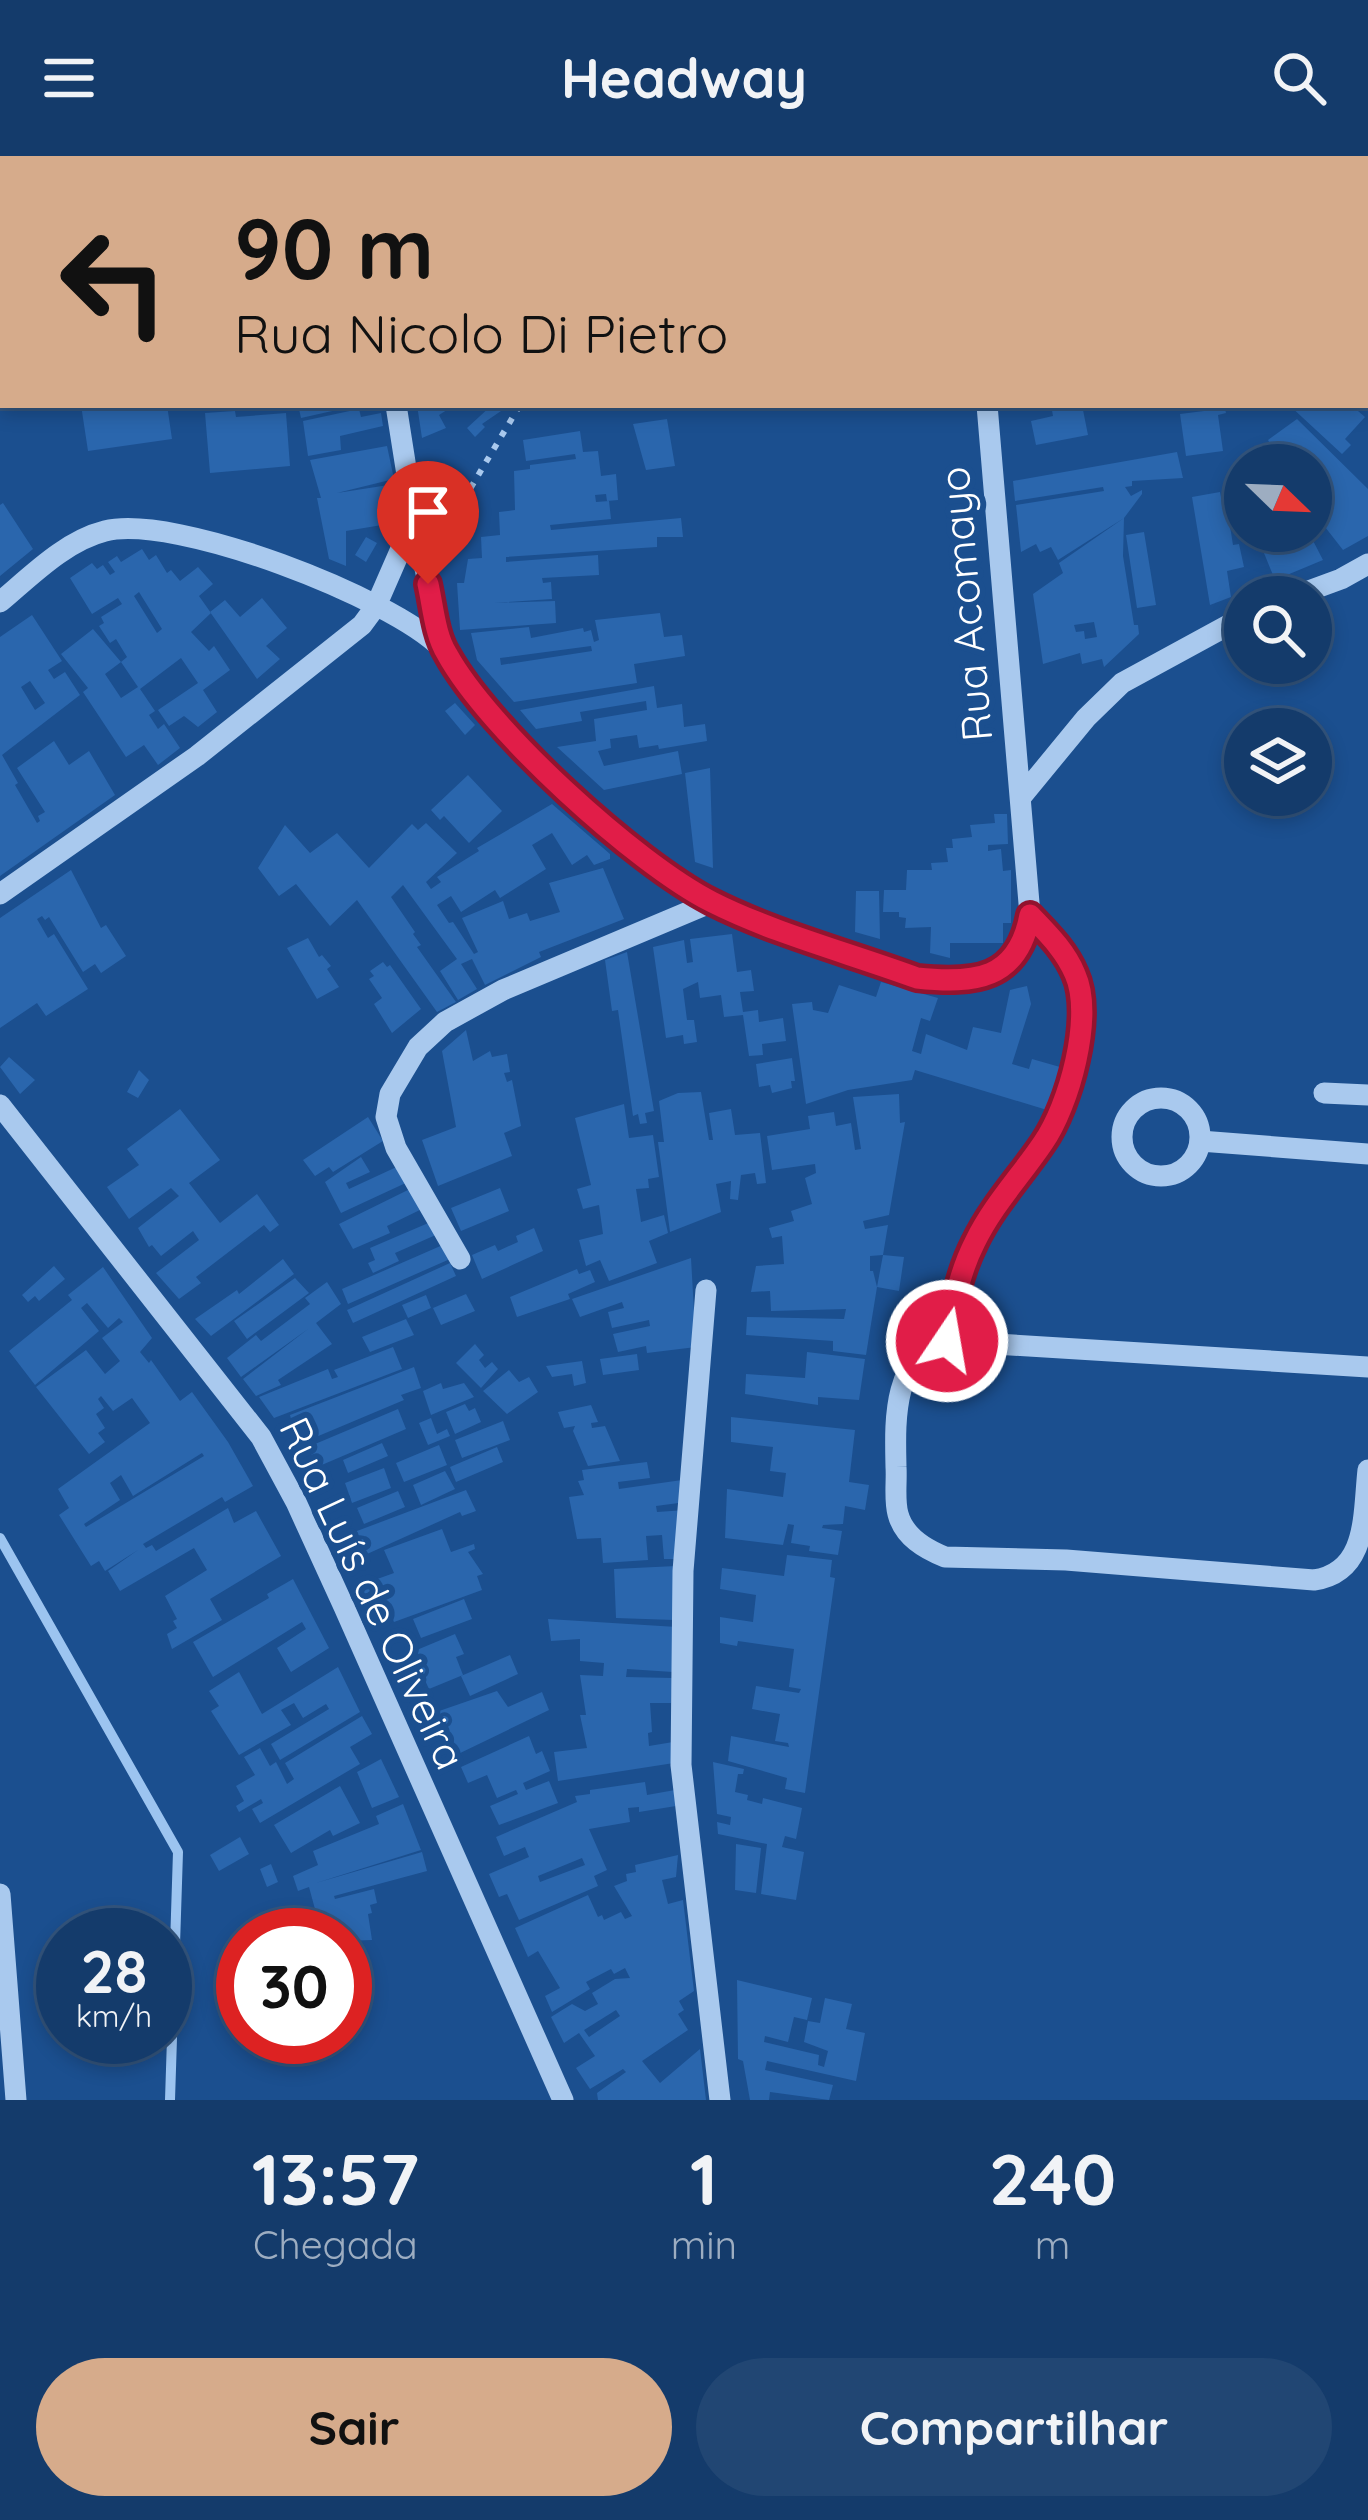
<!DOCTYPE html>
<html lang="pt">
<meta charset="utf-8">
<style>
:root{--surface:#143b6b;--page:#214673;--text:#f1f3f6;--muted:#9dadc1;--line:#33557e;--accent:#d6ab8b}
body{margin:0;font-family:Quicksand,sans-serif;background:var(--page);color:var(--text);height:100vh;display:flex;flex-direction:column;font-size:45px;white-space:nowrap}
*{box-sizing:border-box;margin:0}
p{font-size:39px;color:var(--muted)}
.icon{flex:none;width:66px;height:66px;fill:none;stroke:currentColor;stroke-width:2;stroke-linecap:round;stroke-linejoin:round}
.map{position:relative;height:1944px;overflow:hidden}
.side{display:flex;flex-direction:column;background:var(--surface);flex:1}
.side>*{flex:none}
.guide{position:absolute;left:0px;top:0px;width:1368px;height:252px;box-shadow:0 6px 18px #0003,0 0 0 3px var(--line);background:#d6ab8b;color:#111;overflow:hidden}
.needle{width:78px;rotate:113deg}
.fabs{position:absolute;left:1224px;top:288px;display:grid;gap:24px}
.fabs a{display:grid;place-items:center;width:108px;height:108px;border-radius:50%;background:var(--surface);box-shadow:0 6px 18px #0003,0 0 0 3px var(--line);font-size:60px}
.speed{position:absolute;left:36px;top:1752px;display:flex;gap:24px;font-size:60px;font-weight:700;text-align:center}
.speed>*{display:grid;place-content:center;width:156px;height:156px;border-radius:50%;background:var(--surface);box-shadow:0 6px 18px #0003,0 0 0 3px var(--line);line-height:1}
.speed small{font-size:30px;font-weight:400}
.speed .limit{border:18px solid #d22;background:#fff;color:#111}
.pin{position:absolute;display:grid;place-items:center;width:102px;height:102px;color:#fff;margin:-123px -51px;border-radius:50% 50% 50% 0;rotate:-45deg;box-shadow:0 0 12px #0007}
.pin .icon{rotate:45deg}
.me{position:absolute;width:132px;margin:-66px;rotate:12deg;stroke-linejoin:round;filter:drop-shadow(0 0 9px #0008)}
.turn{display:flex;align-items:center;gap:42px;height:252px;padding:0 36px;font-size:54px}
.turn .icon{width:156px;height:156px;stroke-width:2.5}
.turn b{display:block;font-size:84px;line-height:102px}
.eta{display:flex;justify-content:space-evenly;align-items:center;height:204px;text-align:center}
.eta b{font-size:72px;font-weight:700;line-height:84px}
.button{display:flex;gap:24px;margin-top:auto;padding:24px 36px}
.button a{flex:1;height:138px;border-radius:72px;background:var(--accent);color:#111;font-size:48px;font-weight:700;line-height:138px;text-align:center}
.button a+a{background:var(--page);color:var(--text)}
header{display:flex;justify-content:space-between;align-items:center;height:156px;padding:0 36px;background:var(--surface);font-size:54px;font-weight:700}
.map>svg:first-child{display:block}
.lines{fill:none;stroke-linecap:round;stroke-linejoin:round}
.stream{stroke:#9cc4f0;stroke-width:10}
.building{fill:#2a66ad;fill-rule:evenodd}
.path{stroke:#a9c9ee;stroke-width:6;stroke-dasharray:6 9;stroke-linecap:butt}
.minor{stroke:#a9c9ee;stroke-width:21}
.route-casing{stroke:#92132f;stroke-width:30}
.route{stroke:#e11d48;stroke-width:21}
.labels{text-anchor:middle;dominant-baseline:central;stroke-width:12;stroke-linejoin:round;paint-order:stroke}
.street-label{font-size:42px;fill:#fff;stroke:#1b4f8f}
</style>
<header><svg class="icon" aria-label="menu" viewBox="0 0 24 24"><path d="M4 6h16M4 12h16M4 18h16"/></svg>Headway<svg class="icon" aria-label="search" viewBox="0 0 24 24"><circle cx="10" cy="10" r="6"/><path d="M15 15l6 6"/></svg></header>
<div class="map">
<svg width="1368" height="1944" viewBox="0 0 1368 1944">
<rect width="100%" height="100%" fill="#1b4f8f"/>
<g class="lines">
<path class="stream" d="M0,1382L178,1696L170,1944"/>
</g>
<path class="building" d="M81,249H167L172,283L88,295Z
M298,249H350V251L301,262Z
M417,249H448L450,252L439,259L446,272L422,282Z
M492,249L501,255L482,268L485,271L475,281L467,272Z
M1051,249H1098L1083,254L1088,279L1036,289L1031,265L1053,260Z
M1211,249H1224L1226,257L1218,259L1223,295L1186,300L1180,258L1212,254Z
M1289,249H1351L1365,261L1345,283L1351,289L1342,298Z
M359,253L361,261L381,257L383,270L340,280L341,294L308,300L303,265Z
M235,255L236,261L286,257L290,310L210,317L205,257Z
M667,263L675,310L646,314L633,268Z
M1297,263L1368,333V380L1343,394L1311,353V309H1282L1268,284Z
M580,275L583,296L598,295L601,320L616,318L618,344L607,345L606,338L595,339L596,346L609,345L611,363L550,369L551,374L681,362L683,381H657V391L506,401V406L598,399L599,419L542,422L543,427L551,426L552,443L494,447L555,445L556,467L460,474L457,427H464L468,403L482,402L481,381L500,379L499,356L515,354L514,315L530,313V309L576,303L575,298L526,305L523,284Z
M387,290L394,323L337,337L395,328L400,348L388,368L346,375V410L329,403L317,342H321L310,304Z
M1177,296L1183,322L1132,325V330L1125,331L1131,340L1142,334V338L1124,362L1058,404L1051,391L1040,396L1036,388L1021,396L1016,349L1104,335L1103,331L1015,345L1013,325Z
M1220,336L1223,352L1227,351L1233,389L1239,388L1244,411L1227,415L1231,441L1210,449L1192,341Z
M3,347L33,393L0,420V349Z
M1124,362L1123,400L1134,469H1138L1139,478L1104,511L1102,503L1082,508L1080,497L1043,508L1033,438L1063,417L1059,407ZM1094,466L1097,481L1085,483L1084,475L1076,476L1074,469Z
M1255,375H1308L1323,404L1275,424Z
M1144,376L1156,449L1137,452L1126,379Z
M366,381L377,387L366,406L355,399Z
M142,393L149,404L156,399L167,417L171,414L180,425L198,411L213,428L199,440L211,457L191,476L209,495L214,490L230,514L203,534L217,556L198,571L184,560L169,570L158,554L198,527L181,502L140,533L155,555L149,559L158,573L164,568L180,592L158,609L144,589L126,601L83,536L88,532L61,498L93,473L121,506L127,501L116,483L110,487L99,470L104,467L101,461L122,448L118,442L92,458L70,422L92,407L97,413L103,409L110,419L115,416L108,406L117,400L121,406ZM139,436L162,473L157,477L134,440ZM121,506L138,531L121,542L105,518Z
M262,442L287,472L266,490L280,503L257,523L210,456L225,444L240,461Z
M660,457L664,481L682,479L685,500L634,508L637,527L514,546L477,504L471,477L529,471L531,482L583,472L584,476L591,474L594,486L599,484L595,464ZM591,490L592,495L501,509L500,502Z
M32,459L62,505L48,514L54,523L65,516L80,539L2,599L18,627L15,629L37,667L40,665L38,660L45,656L17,612L54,585L69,609L89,595L115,639L0,720V481ZM30,525L45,547L35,554L21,531Z
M654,530L657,552L682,548L684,571L705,568L707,585L659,593L658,589L639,592L637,579L610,583L611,592L598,595L604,610L678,595L682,618L604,634L557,591L596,585L594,563L647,554L646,545L580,556L582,565L536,573L520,554Z
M455,547L475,569L465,579L445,555Z
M710,612L713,712L695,706L685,617Z
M468,619L502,655L469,687L444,660L440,664L431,654Z
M552,648L610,698V703L594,709L587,699L572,709L552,677L532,689L546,713L500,742L495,734L461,756L451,740L437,749L449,767L453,766L474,798L478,796L462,762L503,745L509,763L527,757L530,765L560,756L549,727L603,712L624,763L539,796L541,801L485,829L472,803L461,808L477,833L458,844L440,815L457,803L403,729L391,741L415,776L413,778L421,789L417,791L456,846L437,856L357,744L330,770L296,728L279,740L258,712L285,669L310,697L337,677L369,712L412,668L418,674L426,667L457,697L426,726L431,733L441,726L437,721L479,695L477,692Z
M994,658H1007L1008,688L988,689V695L1001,693L1003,715L1011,714V767H1003V787H950V802L930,797L931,771L905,772L906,762L899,761V756H883L884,734H906L907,714H932L931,707L948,706L946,692H953L952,683L972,681L970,669L995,667Z
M71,714L101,772L106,769L126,800L101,817L95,808L83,816L49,761L45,764L42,760L37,763L48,782L54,778L88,833L46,860L37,847L0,872V762Z
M856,735H879L880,783L855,776Z
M732,778L737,816L751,814L754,835L740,836L743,856L758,854L759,866L783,862L786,885L762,888L763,899L749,900L743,859L724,861L721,839L700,842L698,826L683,833L687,864H694L697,886L684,888L683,879L666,882L653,791L684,784L687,807L693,806L690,783Z
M308,782L319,801L322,799L331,810L327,813L339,831L317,843L287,792Z
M627,796L654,955L645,957L647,967L640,968L638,958L633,960L618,854L612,855L605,804Z
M383,806L387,811L390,809L421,853L392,877L374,848L382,842L369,823L374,820L370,815Z
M881,826L938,842L930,865L921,862L912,895L921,898L926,878L967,894L973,871L1001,877L1010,834L1027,830L1031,848L1012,908L1029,913L1032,903L1060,911L1047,954L915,914L912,924L848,934L806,948L792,848L812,846L813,854L828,857L839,829L876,841Z
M466,874L473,905L490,895L492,901L507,898L510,916L504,917L507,926L512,924L521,970L504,977L512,1000L438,1030L422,984L456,971L442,895Z
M9,901L35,924L20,938L0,911Z
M792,902L795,925H791L792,932L772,937L770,929L759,931L756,908Z
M139,914L149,924L138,942L127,936Z
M701,936L709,984H713L709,957L731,953L735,979L760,977L766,1027L757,1028L755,1017L741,1019L738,1044L730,1043L731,1025L716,1028L721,1056L670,1076L658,986H664L659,945L678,937Z
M899,938L900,967L905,966L889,1059L863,1065L865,1073L888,1069L883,1099L870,1100V1115H873L877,1131L866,1199L833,1195V1185L746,1179L747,1161L844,1163L846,1153L771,1155L770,1135L751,1136L756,1110L784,1108L782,1080L772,1082L769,1072L794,1065L791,1055L812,1048L805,1022L816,1017L815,1008L772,1014L767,980L810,973L808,960L834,956L836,970L851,967L855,994L861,993L853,941Z
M624,948L629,982L653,979L659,1021L648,1023L649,1032L636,1033L641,1066L664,1059L668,1077L649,1085L657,1107L609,1125L600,1104L586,1110L579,1084L603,1078L599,1049L583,1053L577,1033L591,1029L575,962Z
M180,953L220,1004L189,1027L220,1067L257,1038L279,1069L270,1076L264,1069L196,1121L201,1127L179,1143L156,1117L199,1084L193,1075L161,1100L152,1089L149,1091L138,1072L179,1040L171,1032L129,1063L107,1031L139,1009L127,993Z
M368,961L383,985L333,1016L329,1011L315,1020L303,1004Z
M361,1001L370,1016L346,1027L349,1033L403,1008L410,1025L341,1057L325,1026Z
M414,1031L424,1052L387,1070L390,1077L353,1093L339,1068Z
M500,1032L509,1055L461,1075L451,1052Z
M433,1065L438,1078L395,1097L399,1105L373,1117L368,1107L375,1104L370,1092Z
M534,1072L543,1095L482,1123L472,1099L495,1089L498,1095L518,1086L516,1080Z
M445,1088L450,1103L348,1148L342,1133Z
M883,1099L904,1101L899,1135L877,1131Z
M691,1102L696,1191L647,1197L646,1190L618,1196L613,1178L650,1170L649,1164L612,1172L608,1156L624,1152L622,1146L580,1161L572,1143Z
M283,1103L294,1118L211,1180L195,1163L237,1134L239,1138Z
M450,1107L456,1120L353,1167L347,1154Z
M54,1110L65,1123L39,1145L35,1140L28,1146L22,1139Z
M103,1111L152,1182L140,1196L149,1207L151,1204L180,1245L192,1236L228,1286L253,1330L225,1346L222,1341L143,1388L146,1392L152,1389L156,1395L228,1352L234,1367L256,1355L281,1400L210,1443L222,1464L172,1493L167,1478L177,1472L173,1465L177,1463L165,1440L207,1414L194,1392L120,1435L108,1415L138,1394L105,1415L99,1405L91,1410L59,1359L69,1352L58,1333L150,1267L132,1242L113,1255L101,1240L98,1243L104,1252L96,1258L105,1272L98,1277L105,1286L89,1298L36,1231L86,1194L105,1218L120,1205L102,1182L123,1166L119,1162L108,1172L87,1147L81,1152L99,1175L35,1229L9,1195L72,1144L68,1139ZM202,1297L204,1300L86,1371L84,1368L120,1344L110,1327L121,1319L133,1340Z
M577,1113L579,1118L590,1114L595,1126L568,1138L570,1143L517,1161L510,1141Z
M295,1122L309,1137L247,1183L234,1165Z
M327,1126L341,1148L316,1167L332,1188L278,1224L281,1229L256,1240L243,1223L308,1173L241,1221L227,1202L256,1179L261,1185L310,1148L305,1142Z
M466,1138L475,1155L441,1169L433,1152Z
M426,1139L431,1152L408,1162L402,1149Z
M406,1163L414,1179L370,1196L362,1181Z
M475,1188L484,1199L479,1204L485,1212L492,1206L498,1213L481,1232L456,1207Z
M393,1191L402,1213L274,1262L259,1241L328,1213L332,1223L338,1221L334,1214Z
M807,1196L865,1203L859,1244L818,1241V1249L745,1238L746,1218L805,1222Z
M637,1198L639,1214L603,1219L600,1203Z
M582,1205L586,1227L574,1230L572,1218L552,1221L546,1210Z
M414,1211L421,1232L401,1239L404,1244L297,1289L290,1259Z
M509,1214L519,1226L529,1221L538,1236L507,1258L483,1235Z
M441,1227L443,1233L464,1227L474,1241L431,1259L423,1235Z
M465,1248L469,1255L475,1252L481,1266L455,1278L446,1256Z
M591,1249L598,1266L591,1267L592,1272L605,1270L620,1305L588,1310L573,1275L575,1270L564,1272L558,1256Z
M398,1253L406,1273L317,1311L308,1291Z
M731,1261L855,1274L849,1326L869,1329L865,1354L845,1350L843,1368L823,1369L822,1372L842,1375L838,1399L809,1395L810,1390L791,1387L794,1369L788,1368L783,1389L725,1382L727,1333L783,1341L786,1317L770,1315L773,1291L731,1286Z
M431,1262L437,1278L447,1273L450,1280L428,1289L419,1267Z
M503,1265L510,1284L462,1302L455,1284Z
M382,1287L388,1300L348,1317L343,1304Z
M439,1289L447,1309L404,1326L396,1307Z
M497,1291L503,1306L456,1326L450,1311Z
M647,1306L650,1322L618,1326L619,1333L689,1323L686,1346L656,1350L657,1356L686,1354L683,1403H664L662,1379L646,1380L648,1404L603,1407L601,1382L577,1383L569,1341L584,1339L578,1325L584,1324L582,1314Z
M384,1312L391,1332L352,1347L345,1327Z
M445,1315L455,1333L421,1349L413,1329Z
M466,1334L476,1355L462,1360L460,1356L345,1408L333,1384Z
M398,1335L405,1351L364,1368L357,1352Z
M442,1373L451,1396L474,1388L475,1393L468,1396L483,1418L477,1420L482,1434L394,1466L385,1446L366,1454L355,1431L394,1417L384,1394Z
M787,1399L832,1404L830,1421L835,1422L805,1637L785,1633L787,1622L728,1605L731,1580L789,1591L788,1587L775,1585L780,1558L752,1553L756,1530L799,1537L801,1533L789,1531L794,1493L738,1485L737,1490L720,1487V1461L753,1466L756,1439L720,1433L722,1412L784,1420Z
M676,1410L674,1464L616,1462L614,1413Z
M293,1423L329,1492L291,1516L277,1492L306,1473L302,1466L213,1521L193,1486L269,1442L267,1438Z
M464,1443L472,1463L421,1482L413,1463Z
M548,1463L677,1471L673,1516L627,1513L626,1521L673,1522L671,1547H650L652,1576L648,1577L649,1590L673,1586L674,1607L558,1625L554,1596L587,1592L580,1559H586L580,1519L603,1520L604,1507L580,1505V1483L551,1485Z
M455,1478L464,1498L456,1501L463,1519L429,1533L412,1496Z
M510,1499L518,1518L470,1540L461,1520Z
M338,1511L360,1556L280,1604L271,1588L329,1553L326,1548L303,1562L294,1547L281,1554L291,1569L239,1599L211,1555L219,1550L209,1535L239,1516L262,1558Z
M497,1535L508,1551L542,1536L549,1554L454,1600L445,1578L427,1586L416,1563Z
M362,1560L372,1578L350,1591L360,1608L260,1667L252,1653L263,1647L261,1643L239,1656L236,1650L244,1645L236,1630L255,1619L244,1601L260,1592L270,1610L276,1606L287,1628L294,1623L285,1607Z
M529,1580L536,1598L542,1595L550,1615L523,1627L526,1634L549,1625L558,1647L499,1669L490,1650L518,1638L516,1634L497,1642L487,1619L468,1627L461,1611Z
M381,1603L399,1641L372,1652L357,1616Z
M713,1606L744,1613L743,1618H738L735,1636L748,1639L747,1644L762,1648L763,1642L802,1652L796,1683L785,1680L782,1691L804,1696L796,1744L761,1738L767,1688L718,1678L717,1666L730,1669L731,1661L717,1658Z
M645,1626L647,1639L675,1634L676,1650L639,1656V1651L628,1652L630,1666L589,1673L607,1714L594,1720L598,1730L519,1764L507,1738L499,1741L489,1718L529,1701L525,1691L504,1700L496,1681L577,1646L575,1640L590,1638V1634ZM582,1702L585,1709L540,1726L538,1720Z
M340,1630L360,1667L333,1680L330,1674L291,1697L274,1669Z
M403,1648L421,1694L316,1727L422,1696L427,1715L334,1740L335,1743L374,1733L377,1747L370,1749L372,1757L368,1758L372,1784L345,1785V1779H322L309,1731L298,1735L293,1720L318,1709L313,1695L379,1668L376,1660Z
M240,1681L249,1698L219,1715L210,1699Z
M736,1688L761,1692L756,1737L735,1734Z
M678,1699L676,1721L662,1724L668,1748L683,1744L694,1835L679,1845L684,1854L678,1858L688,1874L642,1905L660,1927L700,1893L706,1944H598L597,1937L626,1916L623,1913L590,1933L576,1912L595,1900L579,1877L564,1887L551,1861L572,1848L585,1855L598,1848L592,1837L615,1823L630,1822L625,1812L614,1818L611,1813L586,1826L590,1833L552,1856L545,1840L560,1832L538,1795L528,1801L515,1772L588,1739L598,1761L602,1759L604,1764L621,1756L625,1763L632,1760L614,1730L627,1725L626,1718L636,1716L635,1709ZM616,1854L620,1860L589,1881L584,1874Z
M271,1708L278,1726L267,1731L260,1713Z
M737,1824L812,1842L807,1864L794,1861L788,1886L765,1880L764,1886L819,1899L818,1909L824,1911L828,1895L804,1886L808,1865L820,1867L825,1842L852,1848L846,1873L865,1877L856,1925L767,1905L765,1914L833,1929L829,1944L770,1936L769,1944H750L743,1905L738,1903Z"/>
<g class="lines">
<path class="path" d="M653,3L655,0
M444,368L464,343L520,249"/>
<path class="minor" d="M354,0V3
M959,0V3
M396,249L414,363L443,494
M1292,441L1341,423L1368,408
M0,446C31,420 65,385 105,375C174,357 393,442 442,493C460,512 475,537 492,557C540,614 598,670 659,712C736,765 830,790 918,822C976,828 1017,824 1030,759L987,249
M1021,641L1086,562L1122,527L1245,460
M0,738L197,600L362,469L376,450L414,363
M1324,937L1368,939
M1122 981a39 39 0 1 1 78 0a39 39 0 1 1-78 0Z
M0,949L261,1281L296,1346L344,1451L563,1944
M1200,985L1368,998
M460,1103L396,992L386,961L390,938L418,891L445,866L503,834L712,746
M706,1134L683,1415L681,1609L720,1944
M947,1185C953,1151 959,1117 974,1086C993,1049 1020,1021 1043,987C1069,950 1094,860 1075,818C1065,794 1048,777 1030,759
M1368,1211L947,1185C892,1199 895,1265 896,1311C897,1325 894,1344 898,1358C904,1381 925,1393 945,1401L1066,1404L1314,1424C1368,1416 1363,1359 1368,1314
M0,1738L16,1944"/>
</g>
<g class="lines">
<defs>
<path id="route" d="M428,428C433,450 435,479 447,498C488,573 635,707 712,746C773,777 852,798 917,822C975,828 1018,824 1030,759C1047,777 1065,794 1075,818C1094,860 1069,950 1043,987C1020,1021 993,1049 975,1086C959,1117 953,1151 947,1185"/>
</defs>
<use href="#route" class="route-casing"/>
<use href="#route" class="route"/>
</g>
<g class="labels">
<g class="street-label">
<text transform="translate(965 448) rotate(-95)">Rua Acomayo</text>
<text transform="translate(373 1437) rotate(65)">Rua Luís de Oliveira</text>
</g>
</g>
</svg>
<div class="fabs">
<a><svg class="needle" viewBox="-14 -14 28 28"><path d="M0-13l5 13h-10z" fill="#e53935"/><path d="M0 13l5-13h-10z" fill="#9dadc1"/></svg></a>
<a><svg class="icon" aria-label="search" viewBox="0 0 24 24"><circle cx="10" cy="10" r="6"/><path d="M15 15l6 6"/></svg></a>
<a><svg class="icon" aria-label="layers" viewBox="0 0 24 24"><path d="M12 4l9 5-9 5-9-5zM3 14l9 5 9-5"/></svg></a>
</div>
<div class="speed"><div>28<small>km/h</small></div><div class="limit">30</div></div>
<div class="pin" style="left:428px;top:428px;background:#d93025"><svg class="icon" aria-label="arrive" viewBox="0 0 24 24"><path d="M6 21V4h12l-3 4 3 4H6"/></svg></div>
<svg class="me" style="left:947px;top:1185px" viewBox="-20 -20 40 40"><circle r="17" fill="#e11d48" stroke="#fff" stroke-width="3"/><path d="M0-11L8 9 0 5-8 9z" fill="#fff"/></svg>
<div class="guide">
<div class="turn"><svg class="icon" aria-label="left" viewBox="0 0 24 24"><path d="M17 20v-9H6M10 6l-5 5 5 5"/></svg><div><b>90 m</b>Rua Nicolo Di Pietro</div></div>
</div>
</div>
<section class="side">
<div class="eta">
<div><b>13:57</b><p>Chegada</p></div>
<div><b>1</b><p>min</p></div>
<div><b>240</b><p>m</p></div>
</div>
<div class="button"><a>Sair</a><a>Compartilhar</a></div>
</section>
